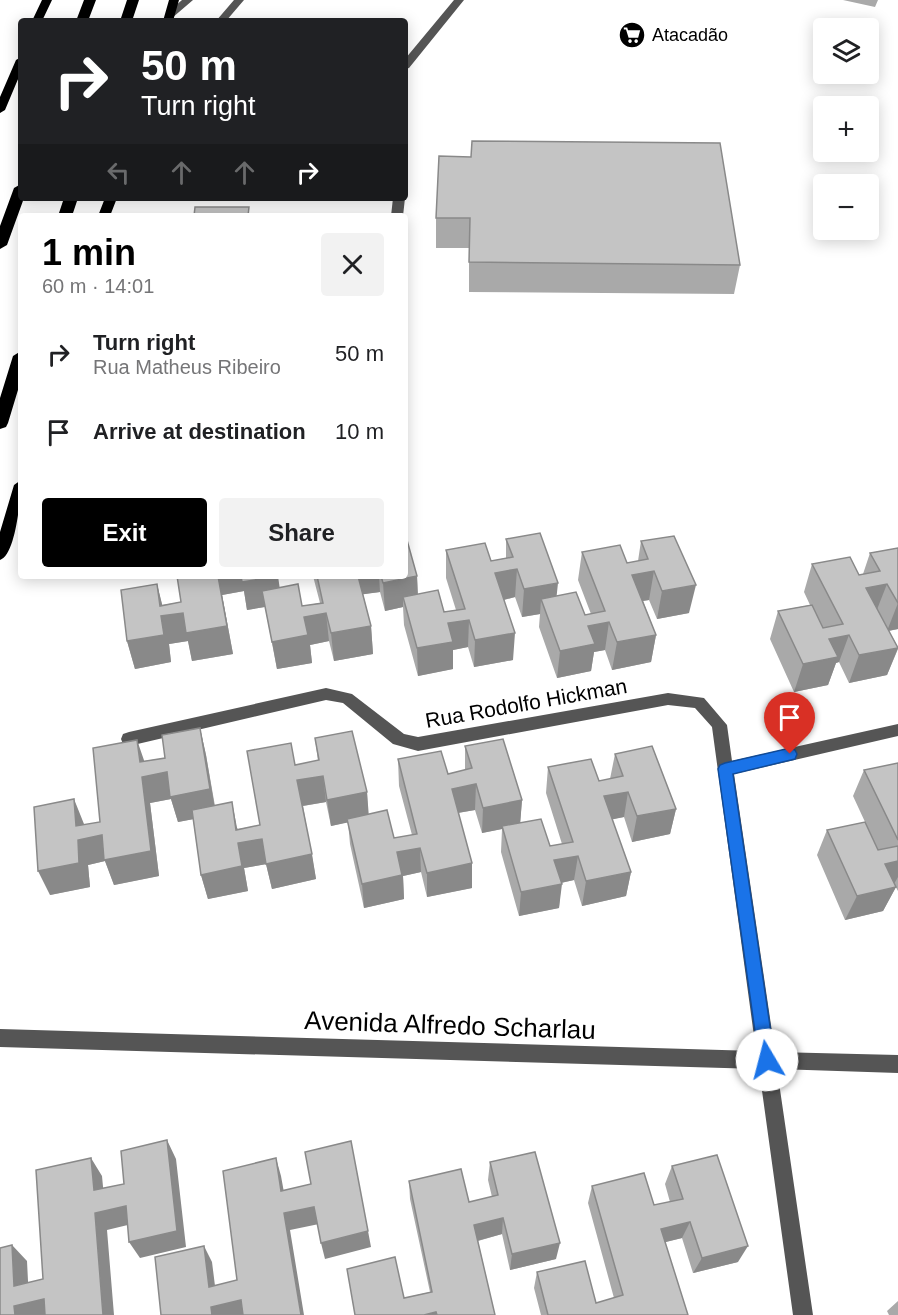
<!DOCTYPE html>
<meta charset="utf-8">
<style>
:root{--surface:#fff;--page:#f2f2f2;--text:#202124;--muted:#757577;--accent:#000}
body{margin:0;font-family:Helvetica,sans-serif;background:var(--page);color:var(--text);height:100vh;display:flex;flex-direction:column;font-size:22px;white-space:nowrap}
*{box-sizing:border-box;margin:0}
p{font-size:20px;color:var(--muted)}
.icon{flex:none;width:33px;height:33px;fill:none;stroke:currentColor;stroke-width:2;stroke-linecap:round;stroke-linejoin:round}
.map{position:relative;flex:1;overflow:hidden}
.side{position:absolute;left:18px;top:213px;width:390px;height:366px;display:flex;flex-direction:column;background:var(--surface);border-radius:6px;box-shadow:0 3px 15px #0003}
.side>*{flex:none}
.guide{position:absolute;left:18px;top:18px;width:390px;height:183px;border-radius:6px;box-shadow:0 3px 15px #0003;background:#202124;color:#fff;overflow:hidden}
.fabs{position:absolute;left:813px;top:18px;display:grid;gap:12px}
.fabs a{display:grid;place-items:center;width:66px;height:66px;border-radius:6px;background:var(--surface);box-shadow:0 3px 15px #0003;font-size:30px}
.pin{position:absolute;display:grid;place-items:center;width:51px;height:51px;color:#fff;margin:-62px -26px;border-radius:50% 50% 50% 0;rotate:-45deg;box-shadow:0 0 6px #0007}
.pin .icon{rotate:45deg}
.me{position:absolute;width:66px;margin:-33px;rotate:352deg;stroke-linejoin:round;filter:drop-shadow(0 0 4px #0008)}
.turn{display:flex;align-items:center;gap:21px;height:126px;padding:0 24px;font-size:27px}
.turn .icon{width:78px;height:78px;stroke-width:2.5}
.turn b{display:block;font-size:42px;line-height:51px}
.lanes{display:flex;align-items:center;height:57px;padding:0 24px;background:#0003;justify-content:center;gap:30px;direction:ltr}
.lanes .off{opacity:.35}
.round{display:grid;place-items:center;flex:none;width:63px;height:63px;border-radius:6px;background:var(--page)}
.summary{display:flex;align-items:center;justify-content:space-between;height:102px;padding:0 24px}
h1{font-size:36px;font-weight:700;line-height:45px;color:var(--accent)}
.primary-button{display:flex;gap:12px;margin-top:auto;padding:12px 24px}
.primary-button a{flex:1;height:69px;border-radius:6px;background:var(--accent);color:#fff;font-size:24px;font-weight:700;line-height:69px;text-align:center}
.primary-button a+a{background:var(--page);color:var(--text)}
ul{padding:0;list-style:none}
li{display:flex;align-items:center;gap:18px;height:78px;padding:0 24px}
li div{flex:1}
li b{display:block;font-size:22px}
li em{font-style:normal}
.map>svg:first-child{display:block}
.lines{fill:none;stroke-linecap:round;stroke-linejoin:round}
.minor{fill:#555;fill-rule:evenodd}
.major{fill:#000;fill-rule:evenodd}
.highway{fill:#000;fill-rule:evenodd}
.wall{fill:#a9a9a9}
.shaded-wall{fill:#898989}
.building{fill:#c4c4c4;stroke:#898989;stroke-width:1.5}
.route{fill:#1a73e8;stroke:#114b97;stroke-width:1.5}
.labels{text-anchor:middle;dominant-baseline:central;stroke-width:4.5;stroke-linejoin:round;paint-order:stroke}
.far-poi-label{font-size:18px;fill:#000;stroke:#fff;text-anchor:start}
.street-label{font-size:21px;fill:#000;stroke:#fff}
.near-street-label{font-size:26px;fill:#000;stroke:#fff}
</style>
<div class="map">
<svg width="898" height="1315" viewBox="0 0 898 1315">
<rect width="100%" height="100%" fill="#fff"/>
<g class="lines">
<path class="minor" d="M182,0H193L172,18H166V14Z
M234,0H244L226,21H216Z
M454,0H464L409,68L405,69V59Z
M393,198H405L403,216H391Z
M326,688L352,694L404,734L418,737L668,693L704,698L727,725L732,761L898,724V736L734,774L775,1052L898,1055V1073L777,1069L813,1315H793L759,1069L0,1047V1029L756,1051L712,727L695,708L668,705L418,751L393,744L343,703L326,700L129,746L123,744L121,739L123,734L129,732Z"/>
<path class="major" d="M42,0H52L42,21H32Z
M169,0H179L173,21H163Z
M21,57V72L5,110L0,113V97L16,60Z
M105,198H117L110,216H98Z
M21,480C21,496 16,555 0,560V532L14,485Z"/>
<path class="highway" d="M84,0H96L88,21H76Z
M127,0H139L132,21H120Z
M21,184V198H24L7,245L0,249V226L14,188Z
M64,198H78L72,216H58Z
M21,351V380L8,423L6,427L0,429V398L13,356Z"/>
</g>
<path class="wall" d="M843,0H878L875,7Z
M439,156L740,265L734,294L469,292V248H436V218Z
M506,539L556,596L585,615L591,614L578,580L582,552L627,563L638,561L641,541L689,613L657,619L649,600L643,601L656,635L651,662L612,670L605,650L594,652L591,671L557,678L539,627L540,614L522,617L515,597L504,600L513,660L474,667L468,647L453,650V669L418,676L404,625L403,607L385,611L380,592L363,594L371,626L373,654L334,661L329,641L310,645L312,663L277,669L265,607L247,610L244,591L222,595L233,654L192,661L188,641L169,644L171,662L135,669L127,641L157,584L162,605L181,602L177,576L279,588L302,606L320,603L313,576H417L418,594L444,612L456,610L446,578V550L491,561L506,558Z
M898,548V629L889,631L898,647V649L887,675L849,683L839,662L836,663L828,685L794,692L770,639L778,611L810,605L804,592L812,564L859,575L863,574L870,553Z
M200,728L206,755L215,806L238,829L260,825L295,765L318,761L315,738L367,792L368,814L394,838L412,835L399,786L398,759L448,774L465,770V746L522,800L520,823L550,846L562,844L546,793L548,767L599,781L610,779L615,754L676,809L670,834L632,842L624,817L612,819L631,872L626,896L582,906L574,880L561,883L559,908L519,916L501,852L502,829L482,833L475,810L458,813L472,863V888L427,897L421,872L403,876L404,899L364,908L350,844L348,822L331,826L326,802L303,806L316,879L272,889L266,864L244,868L248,891L208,899L201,875L193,819L178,822L171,799L150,803L159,876L114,885L105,861L88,865L90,887L50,895L84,825L100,822L144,761L165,758Z
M898,763V891L894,884L896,887L883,911L845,920L817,855L827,830L878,850L853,796L864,770Z
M490,1162L556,1259L510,1270L502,1234L478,1241L495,1315H355L404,1298L430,1292L410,1199L409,1181L469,1202L492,1197L488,1180Z
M672,1166L738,1262L693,1273L682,1238L665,1242L688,1315H541L534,1288L537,1272L596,1303L614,1298L588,1203L592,1186L654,1205L670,1202L665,1184Z
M898,1301V1315H889L887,1311Z"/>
<path class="shaded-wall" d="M517,569L515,597L494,602L495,573Z
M654,571L649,600L628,603L632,575Z
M218,576H278L282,604L247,610L244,591L222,595L233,654L192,661L188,641L169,644L171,662L135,669L127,641L160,606L157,584L165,616Z
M357,576H379L380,592L358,595Z
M417,576L418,604L403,597V607L385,611L383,583Z
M558,583L555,611L541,599L540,614L522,617L524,589Z
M887,584L876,612L866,588Z
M696,585L689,613L657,619L662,591Z
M898,603V629L887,631Z
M326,613L329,641L310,645L312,663L277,669L272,642L304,617Z
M469,620L468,647L453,650V669L418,676L417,648L448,623Z
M609,622L605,650L594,652L591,671L557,678L560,651L588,626Z
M371,626L373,654L334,661L331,633Z
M515,633L513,660L474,667L475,640Z
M656,635L651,662L612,670L617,642Z
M849,635L839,662L836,663L828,685L794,692L803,664L829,639Z
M898,648L887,675L849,683L859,655Z
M200,728L206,755L216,815L178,822L171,799L150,803L159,876L114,885L105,861L88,865L90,887L50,895L38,871L76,826L74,799L84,824L102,835L140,762L137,740L146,766L147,776Z
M323,776L326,802L302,806L297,780Z
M476,784L475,810L451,814L452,789Z
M367,792L369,818L331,826L327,800Z
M628,792L624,817L600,822L604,796Z
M522,800L520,826H502V829L482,833L483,808Z
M232,802L240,843L262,839L267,864L244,868L248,891L208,899L201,875L236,830Z
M676,809L670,834L632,842L637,816Z
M420,848L421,872L403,876L404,899L364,908L362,884L397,852Z
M312,854L316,879L272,889L266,864Z
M578,856L574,880L551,885L554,860Z
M898,861V877L894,884L872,888L885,864Z
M472,863V888L427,897V873Z
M631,872L626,896L582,906L586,881Z
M562,884L559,908L519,916L521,892Z
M896,887L883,911L845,920L857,896Z
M167,1140L176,1159L186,1247L140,1258L129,1242Z
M91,1158L102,1176L105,1208L94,1190Z
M276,1158L281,1176L287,1209L281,1191Z
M126,1206L136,1223L107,1230L114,1315H103L95,1213Z
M314,1207L319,1224L290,1230L304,1315H301L284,1213Z
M503,1218L502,1234L473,1242L474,1225Z
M690,1222L682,1238L654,1245L661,1229Z
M368,1231L371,1247L325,1259L321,1243Z
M560,1243L556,1259L510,1270L512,1254Z
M12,1245L27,1261L29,1301L14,1286Z
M204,1246L212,1262L217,1302L209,1287Z
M748,1246L738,1262L693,1273L702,1258Z
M44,1299L53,1315H15L14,1306Z
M241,1300L248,1315H212L211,1307Z
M436,1312V1315H424Z"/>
<path class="building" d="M472,141L720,143L740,265L469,262L470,218H436L439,156L471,157Z
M195,207H249L248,216H194Z
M405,533L417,576L383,583L381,576H405Z
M540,533L558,583L524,589L517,569L495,573L515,633L475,640L469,620L448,623L453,642L417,648L403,597L438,590L444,612L465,609L446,550L485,543L491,561L513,557L506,539Z
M674,536L696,585L662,591L654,571L632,575L656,635L617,642L609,622L588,626L595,644L560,651L541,599L576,592L585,615L605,611L582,552L620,545L627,563L648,559L641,541Z
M898,548V603L887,584L866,588L898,648L859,655L849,635L829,639L838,657L803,664L778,611L812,605L823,628L843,624L812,564L850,557L859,575L880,571L870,553Z
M177,576H218L227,626L186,633L183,613L161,616L164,635L127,641L121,590L157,584L160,606L181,602Z
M241,576H278L242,582Z
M317,576H358L371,626L331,633L326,613L304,617L308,635L272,642L262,591L298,584L302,606L323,603Z
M200,728L210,789L170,797L167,772L142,777L151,851L104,860L102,835L78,840L79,863L38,871L34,807L74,799L76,826L100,822L93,748L137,740L140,762L165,758L162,735Z
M352,731L367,792L327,800L323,776L297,780L312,854L266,864L262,839L238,843L242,866L201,875L192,810L232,802L236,830L260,825L247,751L291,743L295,765L319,760L315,738Z
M503,739L522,800L483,808L476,784L452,789L472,863L427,873L420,848L397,852L402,875L362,884L347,819L387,810L394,838L417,834L398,759L441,751L448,774L472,768L465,746Z
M652,746L676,809L637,816L628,792L604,796L631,872L586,881L578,856L554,860L562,884L521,892L502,826L541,819L550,846L573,842L548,767L591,759L599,781L623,776L615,754Z
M898,763V840L864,770Z
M865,822L878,850L898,846V861L885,864L896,887L857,896L827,830Z
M167,1140L177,1231L129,1242L126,1206L95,1213L103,1315H45L44,1299L14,1306L15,1315H0V1248L12,1245L14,1286L43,1279L36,1170L91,1158L94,1190L124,1184L121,1151Z
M351,1141L368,1231L321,1243L314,1207L284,1213L301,1315H243L241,1300L211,1307L212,1315H161L155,1257L204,1246L209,1287L237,1280L223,1171L276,1158L281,1191L311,1184L305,1152Z
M535,1152L560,1243L512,1254L503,1218L474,1225L495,1315H437L436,1312L424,1315H355L347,1269L395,1257L404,1298L432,1292L409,1181L461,1169L469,1202L498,1195L490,1162Z
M717,1155L748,1246L702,1258L690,1222L661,1229L688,1315H548L537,1272L585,1261L596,1303L623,1295L592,1186L644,1173L654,1205L683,1199L672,1166Z"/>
<path class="route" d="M790,748L795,750L797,754L795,759L733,774L775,1060L773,1065L767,1068L761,1065L759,1060L718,769L720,765L725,763Z"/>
<defs>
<symbol id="supermarket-disc" viewBox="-11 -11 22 22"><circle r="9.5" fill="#000" stroke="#fff"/><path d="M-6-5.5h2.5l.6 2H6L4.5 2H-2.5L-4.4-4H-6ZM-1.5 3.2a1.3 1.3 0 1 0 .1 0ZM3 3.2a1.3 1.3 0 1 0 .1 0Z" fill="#fff"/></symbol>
</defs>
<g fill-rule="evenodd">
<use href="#supermarket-disc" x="617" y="20" width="30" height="30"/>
</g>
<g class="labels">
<g class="far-poi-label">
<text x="652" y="35">Atacadão</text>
</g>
<g class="street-label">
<text transform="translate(526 703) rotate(-10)">Rua Rodolfo Hickman</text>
</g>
<g class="near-street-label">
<text transform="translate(450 1025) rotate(2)">Avenida Alfredo Scharlau</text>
</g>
</g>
</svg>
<div class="fabs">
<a><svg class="icon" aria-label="layers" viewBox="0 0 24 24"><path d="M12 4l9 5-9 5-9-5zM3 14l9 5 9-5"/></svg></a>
<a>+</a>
<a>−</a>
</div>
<div class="pin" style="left:790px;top:754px;background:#d93025"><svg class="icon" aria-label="arrive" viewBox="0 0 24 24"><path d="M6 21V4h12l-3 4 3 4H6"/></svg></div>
<svg class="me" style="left:767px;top:1060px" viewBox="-20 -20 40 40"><circle r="19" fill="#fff"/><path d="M0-13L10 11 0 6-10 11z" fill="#1a73e8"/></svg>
<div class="guide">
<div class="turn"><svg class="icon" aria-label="right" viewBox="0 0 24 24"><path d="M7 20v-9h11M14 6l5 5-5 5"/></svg><div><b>50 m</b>Turn right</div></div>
<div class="lanes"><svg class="icon off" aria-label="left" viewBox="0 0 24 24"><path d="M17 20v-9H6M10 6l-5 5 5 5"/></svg><svg class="icon off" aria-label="ahead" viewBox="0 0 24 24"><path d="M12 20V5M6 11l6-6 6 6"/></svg><svg class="icon off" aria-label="ahead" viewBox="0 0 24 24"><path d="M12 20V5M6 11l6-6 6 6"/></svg><svg class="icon" aria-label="right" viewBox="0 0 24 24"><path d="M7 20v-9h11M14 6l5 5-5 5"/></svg></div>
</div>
<section class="side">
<div class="summary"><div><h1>1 min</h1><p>60 m · 14:01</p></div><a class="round"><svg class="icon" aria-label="close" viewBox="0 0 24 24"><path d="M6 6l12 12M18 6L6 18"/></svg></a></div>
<ul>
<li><svg class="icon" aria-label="right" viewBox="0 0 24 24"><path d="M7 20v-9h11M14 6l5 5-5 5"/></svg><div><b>Turn right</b><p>Rua Matheus Ribeiro</p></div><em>50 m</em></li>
<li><svg class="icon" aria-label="arrive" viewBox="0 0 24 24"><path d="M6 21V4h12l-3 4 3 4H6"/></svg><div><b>Arrive at destination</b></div><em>10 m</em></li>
</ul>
<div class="primary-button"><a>Exit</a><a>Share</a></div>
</section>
</div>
